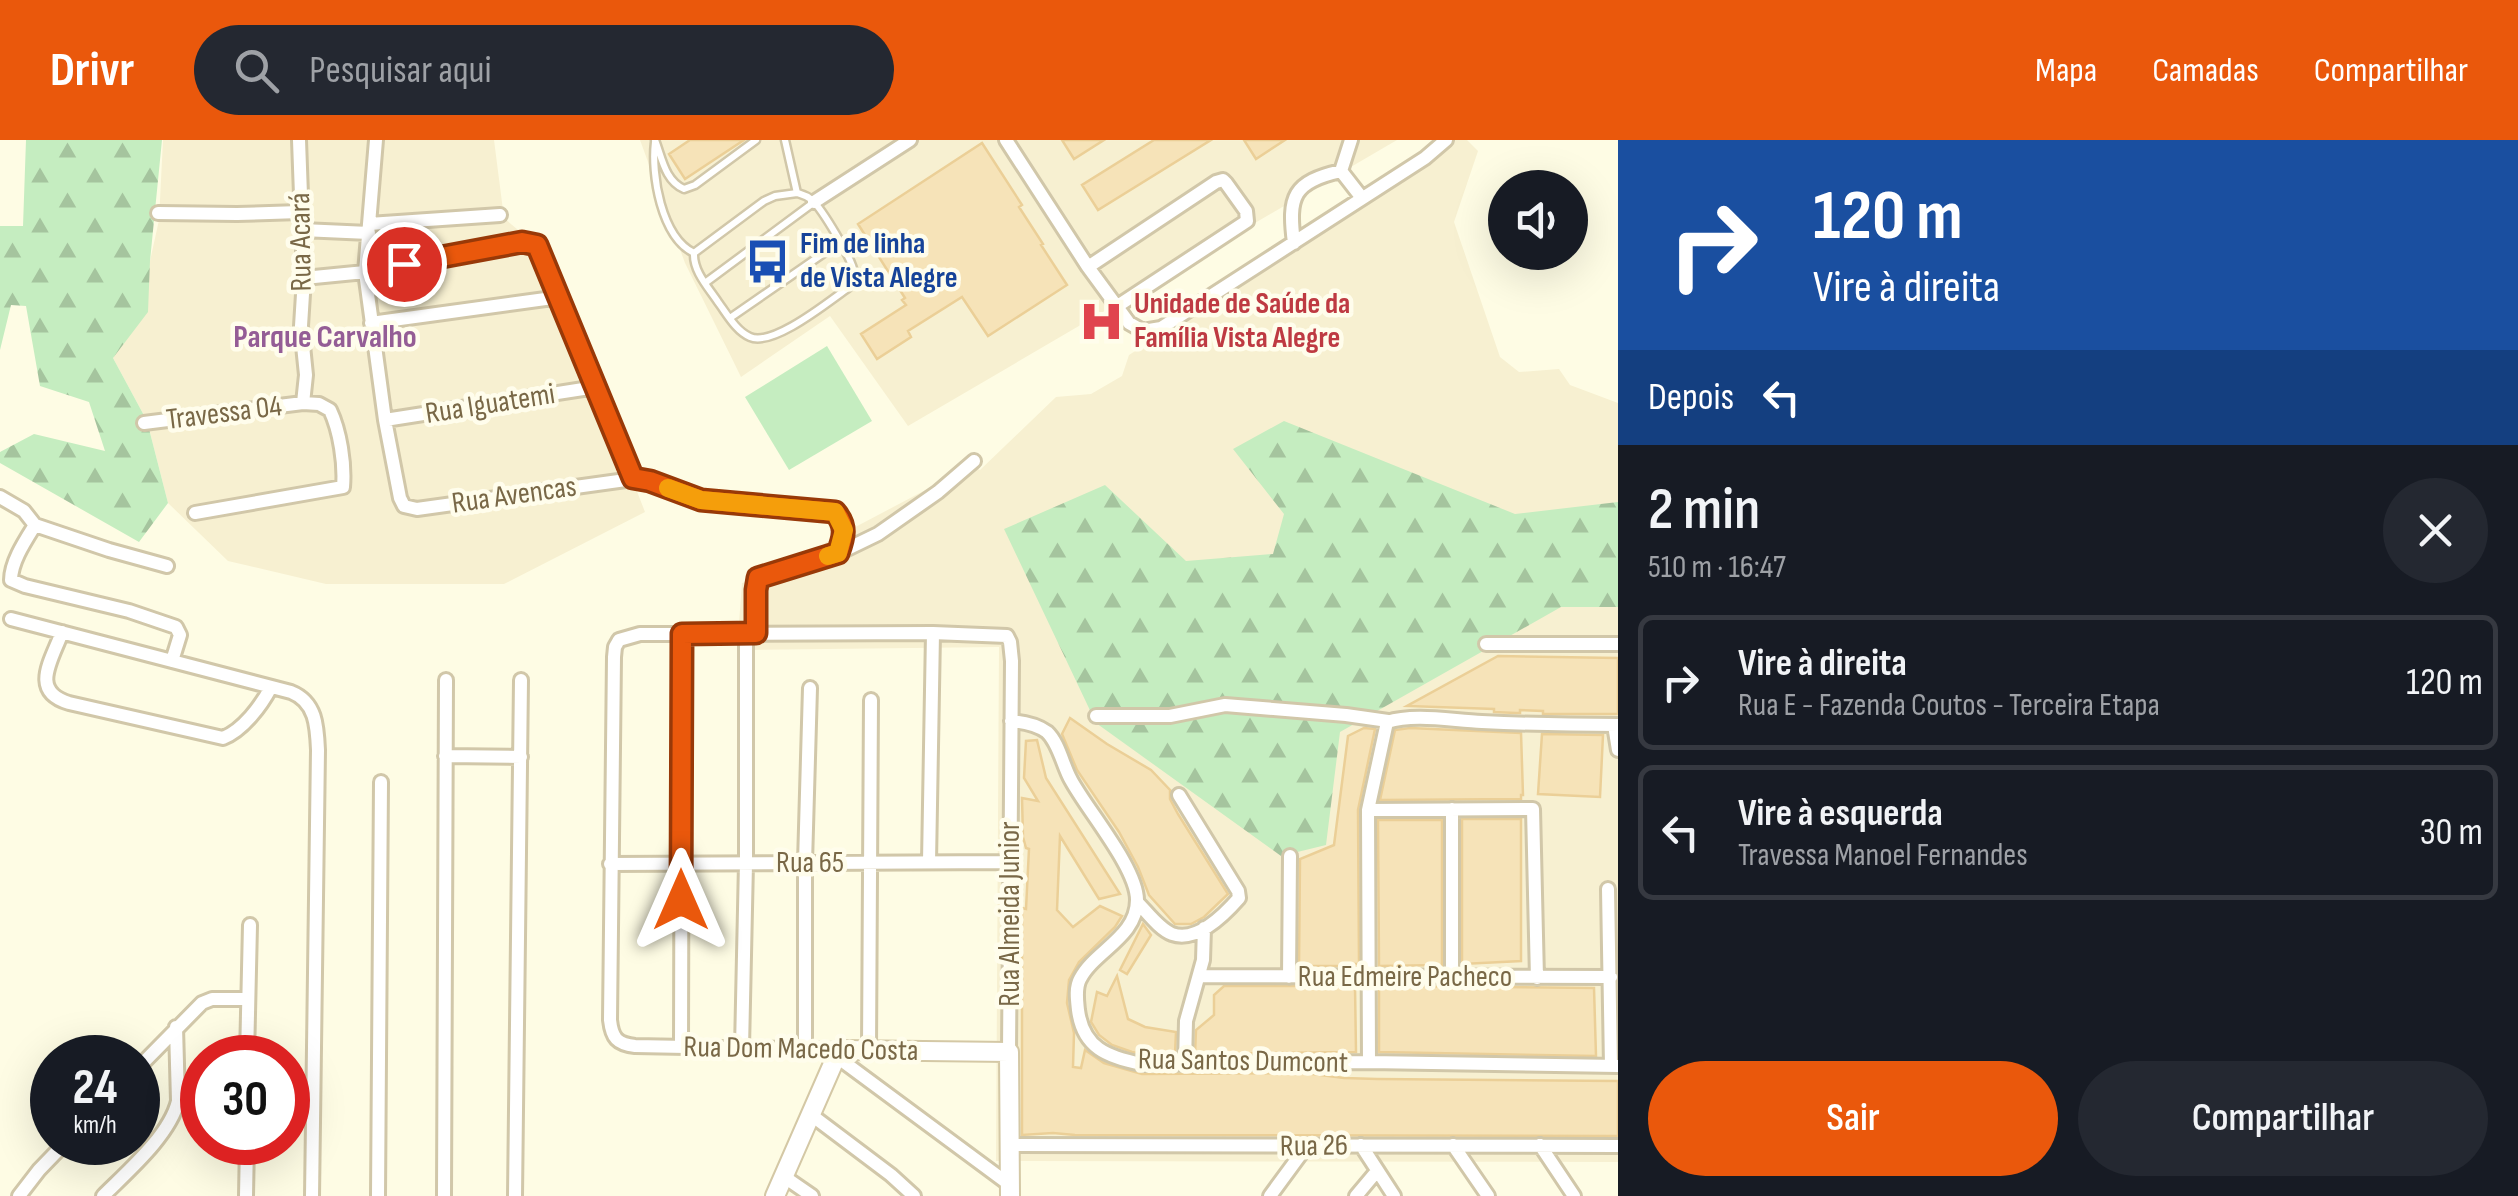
<!DOCTYPE html>
<html lang="pt">
<meta charset="utf-8">
<style>
:root{--surface:#171b24;--page:#242831;--text:#f1f3f6;--muted:#9ea1a6;--line:#363941;--accent:#ea580c}
body{margin:0;font-family:"Sofia Sans Condensed",sans-serif;background:var(--page);color:var(--text);height:100vh;display:flex;flex-direction:column;font-size:38px;white-space:nowrap}
*{box-sizing:border-box;margin:0}
p{font-size:32px;color:var(--muted)}
.icon{flex:none;width:55px;height:55px;fill:none;stroke:currentColor;stroke-width:2;stroke-linecap:round;stroke-linejoin:round}
.map{position:relative;flex:1;overflow:hidden}
.details{display:flex;flex-direction:column;background:var(--surface);width:900px}
.details>*{flex:none}
.guide{background:#1a4fa0;color:#fff;overflow:hidden}
.tools{position:absolute;left:1488px;top:30px;display:grid;gap:20px}
.tools a{display:grid;place-items:center;width:100px;height:100px;border-radius:50%;background:var(--surface);box-shadow:0 10px 40px #0002;font-size:50px}
.speed{position:absolute;left:30px;top:895px;display:flex;gap:20px;font-size:50px;font-weight:700;text-align:center}
.speed>*{display:grid;place-content:center;width:130px;height:130px;border-radius:50%;background:var(--surface);box-shadow:0 10px 40px #0002;line-height:1}
.speed small{font-size:25px;font-weight:400}
.speed .limit{border:15px solid #d22;background:#fff;color:#111}
.pin{position:absolute;display:grid;place-items:center;width:85px;height:85px;color:#fff;margin:-42px;border:5px solid #fff;border-radius:50%;box-shadow:0 2px 10px #0007}
.me{position:absolute;width:110px;margin:-55px;rotate:0deg;stroke-linejoin:round;filter:drop-shadow(0 0 8px #0008)}
.turn{display:flex;align-items:center;gap:35px;height:210px;padding:0 30px;font-size:45px}
.turn .icon{width:130px;height:130px;stroke-width:2.5}
.turn b{display:block;font-size:70px;line-height:85px}
.then{display:flex;align-items:center;height:95px;padding:0 30px;background:#0003;gap:20px;font-size:38px}
.round{display:grid;place-items:center;flex:none;width:105px;height:105px;border-radius:52px;background:var(--page)}
.summary{display:flex;align-items:center;justify-content:space-between;height:170px;padding:0 30px}
h1{font-size:60px;font-weight:600;line-height:75px}
.cta{display:flex;gap:20px;margin-top:auto;padding:20px 30px}
.cta a{flex:1;height:115px;border-radius:60px;background:var(--accent);color:#fff;font-size:40px;font-weight:600;line-height:115px;text-align:center}
.cta a+a{background:var(--page);color:var(--text)}
ul{padding:0;list-style:none}
li{display:flex;align-items:center;gap:30px;height:135px;margin:0 20px 15px;padding:0 10px;border:5px solid var(--line);border-radius:15px}
li div{flex:1}
li b{display:block;font-size:38px}
li em{font-style:normal}
header{display:flex;align-items:center;gap:60px;box-sizing:border-box;height:140px;padding:0 50px;background:var(--accent);color:#fff}
header strong{font-size:48px}
nav{display:flex;gap:55px;margin-inline-start:auto;font-size:35px}
.search{width:700px;height:90px;background:var(--page);display:flex;align-items:center;gap:25px;box-sizing:border-box;padding:0 35px;border-radius:55px;color:var(--muted);font-size:38px}
main{display:flex;flex:1;min-height:0}
.map>svg:first-child{display:block}
.residential{fill:#f7f0d1}
.forest{fill:url(#forest-firs)}
.park{fill:#c5edc0}
.building{fill:#f6e3b8;stroke:#ebcf97;stroke-width:2.5}
.lines{fill:none;stroke-linecap:round;stroke-linejoin:round}
.service-casing{stroke:#d1c7a9;stroke-width:11}
.minor-casing{stroke:#d1c7a9;stroke-width:18}
.secondary-casing{stroke:#d4c8a5;stroke-width:22}
.service{stroke:#fff;stroke-width:6}
.minor{stroke:#fff;stroke-width:12}
.secondary{stroke:#fff;stroke-width:18}
.route-casing{stroke:#983908;stroke-width:25}
.route{stroke:#ea580c;stroke-width:18}
.slow{stroke:#f59e0b;stroke-width:18}
.labels{text-anchor:middle;dominant-baseline:central;stroke-width:9;stroke-linejoin:round;paint-order:stroke}
.street-label{font-size:30px;fill:#796847;stroke:#fffdec}
.transit-label{font-size:30px;font-weight:bold;fill:#164399;stroke:#fffdec;text-anchor:start}
.health-label{font-size:30px;font-weight:bold;fill:#be3a42;stroke:#fffdec;text-anchor:start}
.neighbourhood-label{font-size:32px;font-weight:bold;fill:#945d96;stroke:#fffdec}
</style>
<header>
<strong>Drivr</strong>
<div class="search"><svg class="icon" aria-label="search" viewBox="0 0 24 24"><circle cx="10" cy="10" r="6"/><path d="M15 15l6 6"/></svg>Pesquisar aqui</div>
<nav><a>Mapa</a><a>Camadas</a><a>Compartilhar</a></nav>
</header>
<main>
<div class="map">
<svg width="1618" height="1056" viewBox="0 0 1618 1056">
<defs>
<pattern id="forest-firs" width="22" height="20" patternUnits="userSpaceOnUse" patternTransform="scale(2.5)"><rect width="22" height="20" fill="#c5edc0"/><path d="M5 1l3.5 6h-7zM16 11l3.5 6h-7z" fill="#a5c49e"/></pattern>
</defs>
<rect width="100%" height="100%" fill="#fefce4"/>
<path class="residential" d="M163,0H494L504,78L537,106L552,160L598,251L645,372L504,444H326L228,421L168,363L147,281L113,218L150,121L159,80Z
M640,0H1397L908,286L830,176L741,237L685,123Z
M1445,0H1467L1478,11L1454,82L1500,217L1519,232L1559,229L1570,245L1618,263V1022L996,1021L999,507L737,510L742,443L802,429L825,403L971,326L980,330L1056,257L1091,254L1122,236L1129,215L1412,33Z"/>
<path class="forest" d="M26,0H162L150,121L148,172L113,218L147,281L168,363L139,402L0,323V312L34,294L105,311L89,262L40,246L26,166L11,165L0,210V86H23Z
M1284,281L1515,374L1618,362V467H1561L1340,592L1326,705L1281,716L1096,583L1004,389L1105,345L1186,421L1273,414L1284,374L1233,309Z"/>
<path class="park" d="M827,206L872,281L789,330L745,257Z"/>
<path class="building" d="M690,0H744L685,39L669,14Z
M1062,0H1104L1074,19Z
M1154,0H1211L1098,70L1082,45Z
M1244,0H1285L1256,19Z
M982,3L1022,65L1019,67L1043,104L1041,105L1067,145L988,196L962,157L908,191L911,197L877,219L861,194L906,165L902,160L905,158L858,84Z
M1498,516L1618,518V574H1543V571L1520,570V573H1516L1494,572V569L1407,566Z
M1070,578L1107,604L1151,630L1170,650V659L1178,674L1228,754L1204,777L1191,784H1175L1149,755L1138,727L1119,692L1077,630L1062,594Z
M1364,588L1375,589L1358,670L1359,824H1355V826H1299L1300,719L1334,705L1348,596Z
M1410,588L1521,593L1523,655H1521V659L1380,660L1395,590Z
M1542,594L1603,595L1600,657L1538,654Z
M1037,600L1046,638L1120,754L1099,759L1060,696L1057,770L1073,787L1100,766L1122,776L1115,787L1079,822L1069,840L1067,863L1074,893L1073,927L1081,928L1085,910L1104,923L1142,934L1305,933L1344,938L1377,939L1618,941V996L1075,995L1053,993L1022,995V768L1026,769L1029,709L1026,708L1023,697L1022,658L1038,661L1024,638L1026,601Z
M1462,679H1521V821L1462,824Z
M1378,680H1442V825L1379,826Z
M1143,784L1151,795L1127,834L1120,830Z
M1117,836L1128,879L1145,887L1176,892L1175,914H1143L1132,912L1112,905L1099,895L1091,882L1097,852L1107,856Z
M1224,846H1355L1356,912L1195,914L1196,890L1214,875V855Z
M1379,846L1594,848L1596,916L1379,912Z"/>
<g class="lines">
<defs>
<path id="service" d="M655,0C662,18 665,41 684,49L695,45L756,0
M785,0L797,53
M655,2C651,34 661,97 694,113
M797,53C804,55 806,55 812,60C822,69 853,120 854,133C854,140 852,143 848,148C828,162 773,207 750,197C736,191 727,174 718,162C708,147 693,131 694,113L764,61L775,56Z
M705,143L813,63
M730,178L840,102"/>
<path id="minor" d="M299,0L304,138L301,186L306,235L303,263
M376,0L365,132L385,280L400,358L404,366L417,369L633,339L650,341L701,359L835,372L844,390L838,413
M1006,0L1088,127L1129,183L1143,191L1161,188L1425,18L1446,0
M1351,0L1341,31L1362,58
M814,62L910,0
M158,73L237,74L300,72
M369,84L500,75
M302,90L369,93
M1294,103C1288,56 1293,42 1341,31
M1088,127L1216,42L1223,40L1226,43L1246,71L1247,81L1116,167
M304,138L365,132L522,102L537,105L633,339
M371,183L560,157
M385,280L596,247
M144,283L303,263L319,264L330,270C340,291 345,324 343,347L195,373
M0,357L24,371L35,385L109,410L167,426
M35,385C25,401 11,422 11,440L25,446L129,471L176,487L180,495L172,521
M11,479L291,552C316,562 317,586 318,610L312,1056
M62,492C52,520 29,551 69,563L223,598C243,590 261,566 271,547
M755,493L756,442L761,435L796,428L845,410L878,394L938,352L974,321
M1486,504H1618
M1096,576H1170L1225,565L1346,575L1388,581
M1011,581C1023,582 1036,584 1047,592C1059,603 1063,626 1071,640C1087,670 1137,728 1137,760C1137,797 1094,811 1080,839C1075,848 1077,860 1078,870C1083,908 1107,917 1142,924L1369,922L1618,926
M1614,585L1618,610
M445,616L521,617
M1452,669V837
M1368,670L1533,669L1537,838
M929,722L933,493
M610,724L1010,722
M1608,749L1611,926
M1137,762C1147,772 1159,789 1172,794C1197,803 1225,774 1239,758L1238,751L1179,655
M1199,836L1611,837
M1289,837L1290,716
M681,907L682,494
M742,908L746,723V493
M805,909V723L810,548
M839,910L635,906C617,904 612,898 610,880L614,517L615,507L619,500L640,494H682L933,493L1007,496L1010,502L1012,521L1009,912
M869,910L871,560
M837,917L1010,1045
M247,918L250,785
M1369,922L1368,670L1387,582C1415,573 1453,581 1482,582C1527,584 1573,585 1618,585
M1185,924L1186,881L1203,820L1204,788
M138,928L202,863L212,859H248
M810,974L891,1035L914,1056
M1010,1005L1618,1006
M1361,1005L1394,1056
M1453,1005L1488,1056
M1540,1005L1574,1056
M783,1036L812,1056
M19,1056L39,1030L66,1002
M103,1056C128,1031 170,995 178,961L176,887
M246,1056L247,1002
M378,1056L381,642
M444,1056L446,540
M515,1056L521,540
M1270,1056L1306,1007
M1356,1056L1377,1031"/>
<path id="secondary" d="M775,1056L839,910L1009,912L1010,1056"/>
</defs>
<use href="#service" class="service-casing"/>
<use href="#minor" class="minor-casing"/>
<use href="#secondary" class="secondary-casing"/>
<use href="#service" class="service"/>
<use href="#minor" class="minor"/>
<use href="#secondary" class="secondary"/>
</g>
<g class="lines">
<defs>
<path id="route" d="M404,124L522,102L537,105L633,338L650,341L701,360L835,372C847,386 844,397 838,413L758,438L756,450V493L682,494L681,760"/>
</defs>
<use href="#route" class="route-casing"/>
<use href="#route" class="route"/>
<path class="slow" d="M668,348L701,360L835,372L844,390L838,413L828,416"/>
</g>
<defs>
<symbol id="bus-bare" viewBox="-9 -9 18 18"><path d="M-5-6H5V4H4V6H2V4H-2V6H-4V4H-5ZM-3.5-4V0h7V-4ZM-3.5 1.2v1.5H-2V1.2ZM2 1.2v1.5H3.5V1.2Z" fill="#1a4fb4" stroke="#fffdec" stroke-width="2.5" paint-order="stroke"/></symbol>
<symbol id="hospital-bare" viewBox="-9 -9 18 18"><path d="M-5-5h3v3.5h4V-5h3V5h-3V1.5h-4V5h-3Z" fill="#e0444e" stroke="#fffdec" stroke-width="2.5" paint-order="stroke"/></symbol>
</defs>
<g fill-rule="evenodd">
<use href="#bus-bare" x="736" y="90" width="63" height="63"/>
<use href="#hospital-bare" x="1070" y="150" width="63" height="63"/>
</g>
<g class="labels">
<g class="street-label">
<text transform="translate(301 102) rotate(-91)">Rua Acará</text>
<text transform="translate(490 264) rotate(-9)">Rua Iguatemi</text>
<text transform="translate(224 273) rotate(-7)">Travessa 04</text>
<text transform="translate(514 355) rotate(-8)">Rua Avencas</text>
<text x="810" y="723">Rua 65</text>
<text transform="translate(1010 774) rotate(-90)">Rua Almeida Junior</text>
<text x="1405" y="837">Rua Edmeire Pacheco</text>
<text transform="translate(801 909) rotate(1)">Rua Dom Macedo Costa</text>
<text transform="translate(1243 921) rotate(1)">Rua Santos Dumcont</text>
<text transform="translate(1314 1006) rotate(-1)">Rua 26</text>
</g>
<g class="transit-label">
<text x="800" y="104">Fim de linha<tspan x="800" dy="34">de Vista Alegre</tspan></text>
</g>
<g class="health-label">
<text x="1134" y="164">Unidade de Saúde da<tspan x="1134" dy="34">Família Vista Alegre</tspan></text>
</g>
<g class="neighbourhood-label">
<text x="325" y="197">Parque Carvalho</text>
</g>
</g>
</svg>
<div class="tools">
<a><svg class="icon" aria-label="sound" viewBox="0 0 24 24"><path d="M4 9h4l5-4v14l-5-4H4zM17 9q2 3 0 6"/></svg></a>
</div>
<div class="speed"><div>24<small>km/h</small></div><div class="limit">30</div></div>
<div class="pin" style="left:404px;top:124px;background:#d93025"><svg class="icon" aria-label="arrive" viewBox="0 0 24 24"><path d="M6 21V4h12l-3 4 3 4H6"/></svg></div>
<svg class="me" style="left:681px;top:760px" viewBox="-20 -20 40 40"><path d="M0-17L14 15 0 8-14 15z" fill="#ea580c" stroke="#fff" stroke-width="4"/></svg>
</div>
<section class="details">
<div class="guide">
<div class="turn"><svg class="icon" aria-label="right" viewBox="0 0 24 24"><path d="M7 20v-9h11M14 6l5 5-5 5"/></svg><div><b>120 m</b>Vire à direita</div></div>
<div class="then">Depois<svg class="icon" aria-label="left" viewBox="0 0 24 24"><path d="M17 20v-9H6M10 6l-5 5 5 5"/></svg></div>
</div>
<div class="summary"><div><h1>2 min</h1><p>510 m · 16:47</p></div><a class="round"><svg class="icon" aria-label="close" viewBox="0 0 24 24"><path d="M6 6l12 12M18 6L6 18"/></svg></a></div>
<ul>
<li><svg class="icon" aria-label="right" viewBox="0 0 24 24"><path d="M7 20v-9h11M14 6l5 5-5 5"/></svg><div><b>Vire à direita</b><p>Rua E - Fazenda Coutos - Terceira Etapa</p></div><em>120 m</em></li>
<li><svg class="icon" aria-label="left" viewBox="0 0 24 24"><path d="M17 20v-9H6M10 6l-5 5 5 5"/></svg><div><b>Vire à esquerda</b><p>Travessa Manoel Fernandes</p></div><em>30 m</em></li>
</ul>
<div class="cta"><a>Sair</a><a>Compartilhar</a></div>
</section>
</main>
